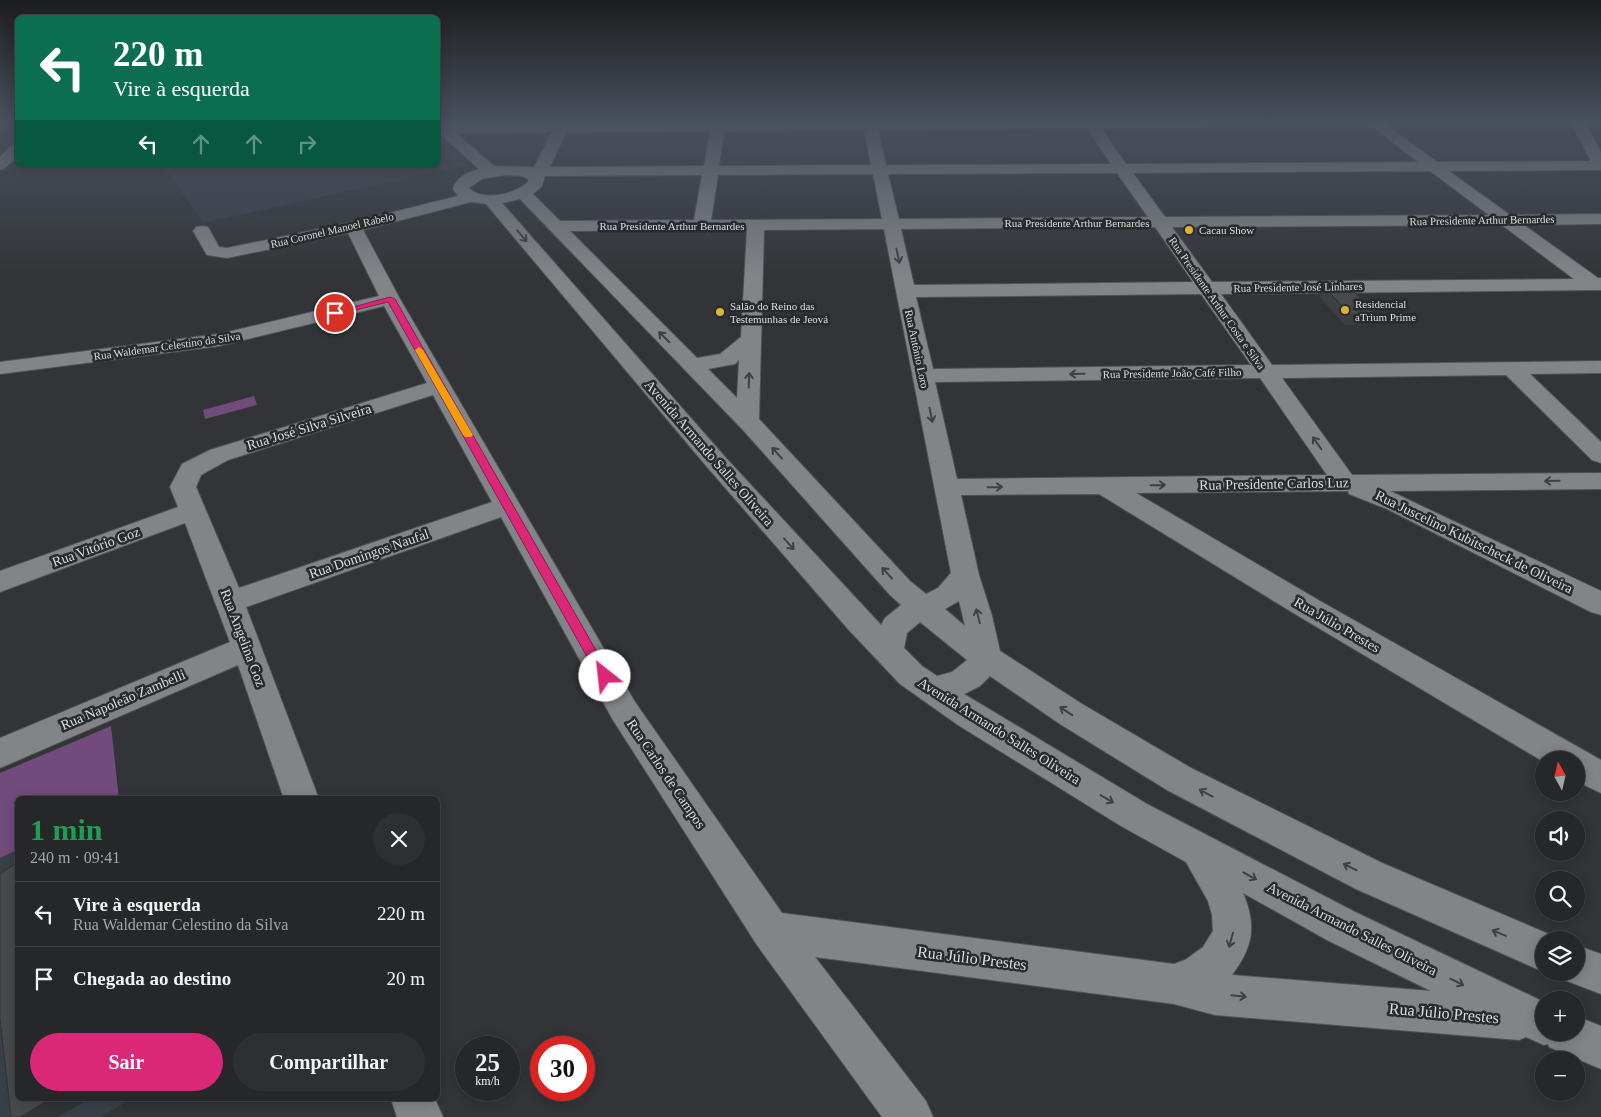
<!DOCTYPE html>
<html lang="pt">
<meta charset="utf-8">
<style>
:root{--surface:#262729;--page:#2e2f31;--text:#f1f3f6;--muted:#a4a5a8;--line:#424446;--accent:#db2777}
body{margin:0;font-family:"Times New Roman",serif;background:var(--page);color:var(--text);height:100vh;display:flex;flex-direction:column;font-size:19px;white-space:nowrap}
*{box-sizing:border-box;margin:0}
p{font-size:16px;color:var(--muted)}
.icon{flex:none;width:28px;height:28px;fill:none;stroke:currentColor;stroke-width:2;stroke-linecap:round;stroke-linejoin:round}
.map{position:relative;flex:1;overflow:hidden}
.drawer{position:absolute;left:15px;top:796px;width:425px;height:305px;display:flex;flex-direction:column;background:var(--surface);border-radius:8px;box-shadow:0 2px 12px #0003,0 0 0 1px var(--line)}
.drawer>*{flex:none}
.guide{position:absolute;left:15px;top:15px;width:425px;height:152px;border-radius:8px;box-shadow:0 2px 12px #0003,0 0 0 1px var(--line);background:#0b6e4f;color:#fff;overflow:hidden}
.needle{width:32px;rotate:352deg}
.buttons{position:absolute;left:1535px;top:751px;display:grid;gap:10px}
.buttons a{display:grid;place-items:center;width:50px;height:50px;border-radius:50%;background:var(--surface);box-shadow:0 2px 12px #0003,0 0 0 1px var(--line);font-size:25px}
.speed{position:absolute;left:455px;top:1036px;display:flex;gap:10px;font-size:25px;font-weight:700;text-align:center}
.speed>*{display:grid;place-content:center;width:65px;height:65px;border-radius:50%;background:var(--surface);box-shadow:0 2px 12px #0003,0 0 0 1px var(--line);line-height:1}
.speed small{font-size:12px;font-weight:400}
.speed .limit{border:8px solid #d22;background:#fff;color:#111}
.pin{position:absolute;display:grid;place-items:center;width:42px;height:42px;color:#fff;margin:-21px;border:2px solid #fff;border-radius:50%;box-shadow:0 1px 5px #0007}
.me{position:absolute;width:55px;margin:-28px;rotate:331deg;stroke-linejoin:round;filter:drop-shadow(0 0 4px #0008)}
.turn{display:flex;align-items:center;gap:18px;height:105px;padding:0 15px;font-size:22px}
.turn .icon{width:65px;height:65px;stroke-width:2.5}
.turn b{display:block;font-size:35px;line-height:42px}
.lanes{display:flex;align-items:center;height:48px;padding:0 15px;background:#0003;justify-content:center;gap:25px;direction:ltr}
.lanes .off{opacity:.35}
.round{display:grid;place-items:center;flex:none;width:52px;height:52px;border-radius:26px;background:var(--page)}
.head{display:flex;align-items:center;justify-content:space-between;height:85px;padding:0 15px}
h1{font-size:30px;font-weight:800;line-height:38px;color:#1e9e55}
.primary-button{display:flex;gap:10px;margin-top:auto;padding:10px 15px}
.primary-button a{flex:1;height:58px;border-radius:30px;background:var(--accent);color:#fff;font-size:20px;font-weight:800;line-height:58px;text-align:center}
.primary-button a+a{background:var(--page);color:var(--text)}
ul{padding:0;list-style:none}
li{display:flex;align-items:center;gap:15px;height:65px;padding:0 15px;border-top:1px solid var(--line)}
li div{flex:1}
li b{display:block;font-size:19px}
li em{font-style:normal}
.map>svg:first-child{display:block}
.built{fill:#383f47}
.green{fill:#714b7c}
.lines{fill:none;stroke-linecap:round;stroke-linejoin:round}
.minor-casing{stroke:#505255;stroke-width:2}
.minor{fill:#828588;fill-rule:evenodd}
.wall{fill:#3c4041}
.shaded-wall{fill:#313435}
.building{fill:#464a4c;stroke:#313435}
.oneway{stroke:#3e4144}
.route{fill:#db2777;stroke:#8e194d}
.slow{fill:#f59e0b}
.poi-dot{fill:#dcb233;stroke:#282a2d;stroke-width:2}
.labels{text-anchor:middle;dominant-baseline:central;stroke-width:5;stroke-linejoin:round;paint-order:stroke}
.far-street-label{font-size:11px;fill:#dbdddf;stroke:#282a2d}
.far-poi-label{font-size:11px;fill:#dbdddf;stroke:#282a2d;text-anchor:start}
.street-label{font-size:14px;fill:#dbdddf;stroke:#282a2d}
.near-street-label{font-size:16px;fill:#dbdddf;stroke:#282a2d}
</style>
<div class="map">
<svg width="1601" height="1117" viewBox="0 0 1601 1117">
<rect width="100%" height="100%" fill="#323437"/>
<path class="built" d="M438,135L467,161L463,166L203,223L163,165H438Z
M17,850L18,1099H132L101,1117H0V858Z"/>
<path class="green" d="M254,396L257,405L205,419L203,410Z
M111,726L119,799H18L17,850L0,858V773Z"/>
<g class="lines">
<defs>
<path id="minor" d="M438,123L446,125L556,123H1207L1200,127L1101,128L1126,164L1418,162L1368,123H1384L1437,162L1591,161L1571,123H1585L1601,152V170L1449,171L1510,215L1601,214V224L1524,225L1598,278H1601V290L1221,294L1272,365L1601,361V373L1530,374L1601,442V463L1592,460L1506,375L1282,378L1352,475L1601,473V489L1390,491L1601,591V615L1591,612L1387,509L1349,494L1348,491L1136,493L1320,601L1601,760V793L1576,781V760H1544V762L1300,617L1099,494L961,495L979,575L992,616L1000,651L1082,704L1191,768L1382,863L1558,938L1559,940H1544V972L1356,889L1167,790L1060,724L990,676L980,686L964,694L1147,804L1355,912L1544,1002V1032H1576V1016L1601,1026V1069L1549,1047L1548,1044L1544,1045L1526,1037L1519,1040L1215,1015L1174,1004L815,957L926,1101L933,1117H882L757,945L613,720L501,517L246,607L319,799H284L238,665L0,768V738L230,642L185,523L0,592V571L178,507L170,487L182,464L210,450L427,383L384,306L219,346L0,374V362L219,334L379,296L348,233L227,258L207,255L193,231L196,227L202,226L208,227L219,247L227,248L353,222L458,196L453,189C456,177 468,172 479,169L438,132ZM1087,128L1111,164L886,165L878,130ZM864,130L871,165L719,166L724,131ZM710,131L704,166L550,167L566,132ZM552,132L534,167L494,166L456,133ZM1430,171L1489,215L1165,217L1133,173ZM1117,173L1148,217L899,219L888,174ZM873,174L882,219L711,220L718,175ZM506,175L521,176L528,179V182C515,194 483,202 469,188L482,179ZM702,175L694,220L560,221L533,194L542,186L545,176ZM520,199L743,430L890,595L901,605L885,618L881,625L726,458L502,203ZM471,202L486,204L708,468L848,629L900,684L958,725L1121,826L1186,862L1208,901L1212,915L1213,931L1203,947L1185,960L1174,964L782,913L635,702L400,299L363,230ZM1502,225L1574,279L1212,282L1172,227ZM1155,227L1193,282L914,285L901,229ZM884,229L951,573L938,588L926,594L910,581L759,419L764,230ZM747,230L741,337L720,354L697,358L570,231ZM1201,294L1251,365L933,369L916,297ZM739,360L737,398L708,369L735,364ZM1260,378L1327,475L957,479L935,382ZM433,395L492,502L239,588L196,487L201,475L228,460ZM959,601L965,626L945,609ZM920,622L967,660L952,672L937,676L922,666L904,648L907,633ZM1243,893L1327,940L1431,991L1232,975C1253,947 1257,926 1243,893Z
M18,143V156L5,168L0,170V157L13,144Z
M1576,945L1601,954V994L1562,979L1559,972H1576Z
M391,1099H435L443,1117H397Z"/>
</defs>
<use href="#minor" class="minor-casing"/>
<use href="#minor" class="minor"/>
</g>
<path class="wall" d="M1324,286L1376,314L1371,324L1345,325L1319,296Z"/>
<path class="shaded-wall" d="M50,1099H88L58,1117H20Z"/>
<path class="building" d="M1324,286H1348L1376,314L1350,315Z
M18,862V1099H50L20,1117H11L0,1019V874Z"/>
<defs><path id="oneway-shaft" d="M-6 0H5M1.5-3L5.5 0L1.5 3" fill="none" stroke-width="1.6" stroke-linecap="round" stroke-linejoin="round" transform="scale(1.25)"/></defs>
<g class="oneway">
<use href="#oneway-shaft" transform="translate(522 236) rotate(49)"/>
<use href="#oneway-shaft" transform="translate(898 256) rotate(78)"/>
<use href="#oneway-shaft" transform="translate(664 337) rotate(-135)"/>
<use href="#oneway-shaft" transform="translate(1077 374) rotate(179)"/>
<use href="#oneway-shaft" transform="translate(749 380) rotate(-88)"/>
<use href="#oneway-shaft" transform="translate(931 415) rotate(78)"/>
<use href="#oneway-shaft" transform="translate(1317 443) rotate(-125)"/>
<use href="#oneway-shaft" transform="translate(777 453) rotate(-132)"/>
<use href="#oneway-shaft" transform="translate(1552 481) rotate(179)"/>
<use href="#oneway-shaft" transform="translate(1158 485) rotate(-1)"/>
<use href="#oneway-shaft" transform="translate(995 487) rotate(-1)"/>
<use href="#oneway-shaft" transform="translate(789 544) rotate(48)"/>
<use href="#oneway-shaft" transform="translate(887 573) rotate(-132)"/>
<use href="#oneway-shaft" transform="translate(978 616) rotate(-104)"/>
<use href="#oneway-shaft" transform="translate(1066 711) rotate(-147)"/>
<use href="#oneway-shaft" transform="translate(1206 793) rotate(-152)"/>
<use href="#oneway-shaft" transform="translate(1107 799) rotate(31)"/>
<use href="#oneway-shaft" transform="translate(1350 867) rotate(-154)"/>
<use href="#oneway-shaft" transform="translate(1250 876) rotate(29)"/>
<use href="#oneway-shaft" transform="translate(1499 933) rotate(-158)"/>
<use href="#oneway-shaft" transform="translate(1231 940) rotate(106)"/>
<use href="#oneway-shaft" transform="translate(1457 982) rotate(26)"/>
<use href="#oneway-shaft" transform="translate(1239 996) rotate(6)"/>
</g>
<linearGradient id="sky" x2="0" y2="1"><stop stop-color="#1c1d1e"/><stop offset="0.44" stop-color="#49505e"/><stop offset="1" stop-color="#49505e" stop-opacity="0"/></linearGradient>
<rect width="1601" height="279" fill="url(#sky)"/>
<path class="route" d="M390,297L395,299L609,673L611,676L609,680L605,682L600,680L388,302L335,315L331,313Z"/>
<path class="slow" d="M419,347L423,350L473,435L471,437H465L463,435L415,350Z"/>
<g class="poi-dot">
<circle cx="1189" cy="230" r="5"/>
<circle cx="1345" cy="310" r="5"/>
<circle cx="720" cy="312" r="5"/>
</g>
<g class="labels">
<g class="far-street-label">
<text transform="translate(1482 220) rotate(-1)">Rua Presidente Arthur Bernardes</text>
<text x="1077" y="223">Rua Presidente Arthur Bernardes</text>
<text x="672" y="226">Rua Presidente Arthur Bernardes</text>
<text transform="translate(332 230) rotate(-13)">Rua Coronel Manoel Rabelo</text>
<text transform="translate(1298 287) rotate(-1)">Rua Presidente José Linhares</text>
<text transform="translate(1217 303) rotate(55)">Rua Presidente Arthur Costa e Silva</text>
<text transform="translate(167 346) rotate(-8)">Rua Waldemar Celestino da Silva</text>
<text transform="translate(917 349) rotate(78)">Rua Antônio Loro</text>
<text transform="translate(1172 373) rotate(-1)">Rua Presidente João Café Filho</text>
</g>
<g class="far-poi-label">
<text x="1199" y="230">Cacau Show</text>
<text x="1355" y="304">Residencial<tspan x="1355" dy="13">aTrium Prime</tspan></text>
<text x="730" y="306">Salão do Reino das<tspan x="730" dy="13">Testemunhas de Jeová</tspan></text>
</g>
<g class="street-label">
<text transform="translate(309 427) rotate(-17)">Rua José Silva Silveira</text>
<text transform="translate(709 453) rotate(49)">Avenida Armando Salles Oliveira</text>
<text transform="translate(1274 484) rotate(-1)">Rua Presidente Carlos Luz</text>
<text transform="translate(1474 542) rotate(26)">Rua Juscelino Kubitscheck de Oliveira</text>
<text transform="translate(96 547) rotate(-20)">Rua Vitório Goz</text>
<text transform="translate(369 554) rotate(-19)">Rua Domingos Naufal</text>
<text transform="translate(1337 625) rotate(30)">Rua Júlio Prestes</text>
<text transform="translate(243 638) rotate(69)">Rua Angelina Goz</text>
<text transform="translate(123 700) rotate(-23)">Rua Napoleão Zambelli</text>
<text transform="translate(999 731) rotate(32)">Avenida Armando Salles Oliveira</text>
<text transform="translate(666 774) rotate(56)">Rua Carlos de Campos</text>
<text transform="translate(1352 929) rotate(27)">Avenida Armando Salles Oliveira</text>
</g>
<g class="near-street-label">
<text transform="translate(972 958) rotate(7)">Rua Júlio Prestes</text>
<text transform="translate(1444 1013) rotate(5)">Rua Júlio Prestes</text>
</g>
</g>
</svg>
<div class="buttons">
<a><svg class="needle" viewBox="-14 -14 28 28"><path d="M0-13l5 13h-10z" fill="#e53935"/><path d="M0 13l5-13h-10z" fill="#a4a5a8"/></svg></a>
<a><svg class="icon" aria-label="sound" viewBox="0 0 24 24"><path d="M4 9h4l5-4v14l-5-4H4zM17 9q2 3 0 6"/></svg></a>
<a><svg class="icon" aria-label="search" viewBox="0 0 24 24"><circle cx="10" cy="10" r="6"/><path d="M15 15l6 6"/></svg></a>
<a><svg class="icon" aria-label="layers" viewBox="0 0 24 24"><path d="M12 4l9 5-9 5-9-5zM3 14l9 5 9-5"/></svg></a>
<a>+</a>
<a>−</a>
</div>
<div class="speed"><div>25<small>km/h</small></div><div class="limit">30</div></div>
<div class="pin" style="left:335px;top:313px;background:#d93025"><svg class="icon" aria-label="arrive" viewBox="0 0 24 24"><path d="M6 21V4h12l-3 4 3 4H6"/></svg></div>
<svg class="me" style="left:605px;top:676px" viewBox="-20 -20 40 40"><circle r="19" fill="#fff"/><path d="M0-13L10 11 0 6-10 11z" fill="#db2777"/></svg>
<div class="guide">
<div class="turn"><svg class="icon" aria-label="left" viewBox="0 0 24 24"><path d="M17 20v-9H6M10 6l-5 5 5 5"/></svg><div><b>220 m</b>Vire à esquerda</div></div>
<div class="lanes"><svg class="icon" aria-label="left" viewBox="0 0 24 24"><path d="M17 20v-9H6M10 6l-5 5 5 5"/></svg><svg class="icon off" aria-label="ahead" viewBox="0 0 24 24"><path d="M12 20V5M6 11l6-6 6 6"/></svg><svg class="icon off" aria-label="ahead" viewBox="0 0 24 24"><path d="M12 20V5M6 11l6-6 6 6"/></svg><svg class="icon off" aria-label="right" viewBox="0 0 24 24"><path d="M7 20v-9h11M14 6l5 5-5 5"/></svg></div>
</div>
<section class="drawer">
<div class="head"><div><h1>1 min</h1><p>240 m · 09:41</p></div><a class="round"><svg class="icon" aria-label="close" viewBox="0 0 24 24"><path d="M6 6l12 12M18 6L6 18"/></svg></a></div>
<ul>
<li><svg class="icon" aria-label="left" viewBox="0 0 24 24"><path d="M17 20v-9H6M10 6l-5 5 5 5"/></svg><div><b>Vire à esquerda</b><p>Rua Waldemar Celestino da Silva</p></div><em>220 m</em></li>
<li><svg class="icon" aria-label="arrive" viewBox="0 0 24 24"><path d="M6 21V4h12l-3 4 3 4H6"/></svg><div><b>Chegada ao destino</b></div><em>20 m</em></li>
</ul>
<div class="primary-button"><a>Sair</a><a>Compartilhar</a></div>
</section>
</div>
